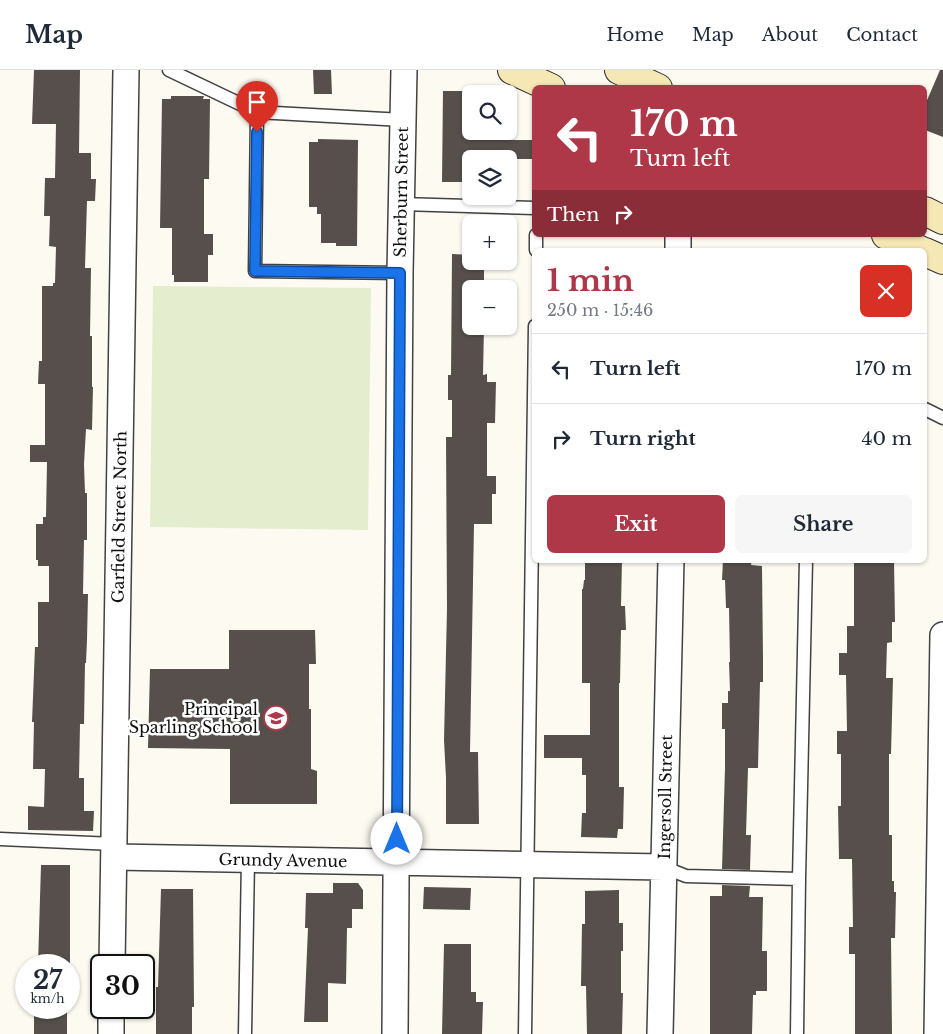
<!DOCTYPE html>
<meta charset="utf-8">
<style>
:root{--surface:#fff;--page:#f6f6f7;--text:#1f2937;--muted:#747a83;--line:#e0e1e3;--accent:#ae3748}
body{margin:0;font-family:"Libre Baskerville",serif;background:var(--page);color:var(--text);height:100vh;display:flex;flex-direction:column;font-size:19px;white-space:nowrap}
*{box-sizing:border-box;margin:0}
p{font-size:16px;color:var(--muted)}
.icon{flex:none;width:28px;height:28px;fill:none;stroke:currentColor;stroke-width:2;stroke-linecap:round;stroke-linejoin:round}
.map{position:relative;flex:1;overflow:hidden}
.side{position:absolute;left:532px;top:178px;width:395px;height:315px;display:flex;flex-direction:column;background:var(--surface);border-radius:8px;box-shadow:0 1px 4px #0004}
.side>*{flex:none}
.hud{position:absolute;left:532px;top:15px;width:395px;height:152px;border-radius:8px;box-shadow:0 1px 4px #0004;background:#ae3748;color:#fff;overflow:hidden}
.tools{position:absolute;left:462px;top:15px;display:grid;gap:10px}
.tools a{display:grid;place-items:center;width:55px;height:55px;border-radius:8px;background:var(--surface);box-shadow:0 1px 4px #0004;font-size:25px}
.speed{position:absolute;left:15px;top:884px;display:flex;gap:10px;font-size:25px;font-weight:700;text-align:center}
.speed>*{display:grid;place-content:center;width:65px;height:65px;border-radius:50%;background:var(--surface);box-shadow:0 1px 4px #0004;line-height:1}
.speed small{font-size:12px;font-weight:400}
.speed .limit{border:2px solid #111;border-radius:8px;background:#fff;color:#111}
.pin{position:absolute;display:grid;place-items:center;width:42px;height:42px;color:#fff;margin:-51px -21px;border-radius:50% 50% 50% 0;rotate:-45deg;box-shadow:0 0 5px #0007}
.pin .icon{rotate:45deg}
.me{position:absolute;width:55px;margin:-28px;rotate:0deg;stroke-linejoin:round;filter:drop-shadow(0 0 4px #0008)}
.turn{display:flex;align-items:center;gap:18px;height:105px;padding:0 15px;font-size:22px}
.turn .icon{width:65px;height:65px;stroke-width:2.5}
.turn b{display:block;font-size:35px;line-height:42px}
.then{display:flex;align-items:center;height:48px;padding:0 15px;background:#0003;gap:10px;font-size:19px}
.round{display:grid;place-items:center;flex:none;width:52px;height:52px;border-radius:8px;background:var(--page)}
.overview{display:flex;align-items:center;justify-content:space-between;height:85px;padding:0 15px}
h1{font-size:30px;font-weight:800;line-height:38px;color:var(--accent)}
.cta{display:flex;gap:10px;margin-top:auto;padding:10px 15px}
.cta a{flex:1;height:58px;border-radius:8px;background:var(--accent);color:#fff;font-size:20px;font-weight:800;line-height:58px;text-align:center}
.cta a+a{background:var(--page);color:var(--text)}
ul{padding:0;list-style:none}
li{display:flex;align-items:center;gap:15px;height:70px;padding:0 15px;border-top:1px solid var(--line)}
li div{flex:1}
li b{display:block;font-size:19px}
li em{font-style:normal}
header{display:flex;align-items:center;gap:30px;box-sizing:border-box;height:70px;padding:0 25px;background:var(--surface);border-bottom:1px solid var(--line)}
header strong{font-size:24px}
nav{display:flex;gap:28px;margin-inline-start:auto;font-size:18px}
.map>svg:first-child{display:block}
.pitch{fill:#e5edcf}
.building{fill:#564f4c}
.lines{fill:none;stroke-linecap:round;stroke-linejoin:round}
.lane-casing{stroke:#424242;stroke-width:15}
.street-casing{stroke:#424242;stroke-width:28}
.secondary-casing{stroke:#313131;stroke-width:30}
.lane{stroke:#fff;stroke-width:12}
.street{stroke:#fff;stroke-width:25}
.secondary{stroke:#f5e8b5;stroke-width:28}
.route-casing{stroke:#114b97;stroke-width:12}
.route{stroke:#1a73e8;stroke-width:9}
.labels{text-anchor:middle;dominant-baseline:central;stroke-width:5;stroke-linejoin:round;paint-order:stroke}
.street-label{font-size:16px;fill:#0f0f0f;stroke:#fff}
.poi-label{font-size:16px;fill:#0f0f0f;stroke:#fff;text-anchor:end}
</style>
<header>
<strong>Map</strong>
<nav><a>Home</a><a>Map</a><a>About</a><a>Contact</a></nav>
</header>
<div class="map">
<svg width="943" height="964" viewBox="0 0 943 964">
<rect width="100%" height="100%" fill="#fdfaf2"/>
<path class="pitch" d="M153,216L371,218L368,460L150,457Z"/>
<path class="building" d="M34,0H80L79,83H91V109H96L95,131H87L85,198H91L90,266H92V317H93L92,360L86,359L84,394L85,423H87V470H84L83,524H88L87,570L86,593H85L84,654H80L79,708H84V741H94L93,761L28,760V736L44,737L45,699H33L34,652H32L35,577H38V532H49V496H38V490H36V454H43V447H46L47,392H30V375H45V314H38L39,291H42V216H53V213H55L56,177L49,176L50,146H44L45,108H55L56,54H32Z
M313,0H331L332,24H314Z
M940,0H943V67L925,60V35Z
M443,21H471V61H497V70H535V89H471V112H442Z
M171,26H204L203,29H210L209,109H204V164H213V185H208V212H174V205H172V158H160L162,29H171Z
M318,69L358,70L357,176H336V173H321V144H317V137H309V72H318Z
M452,184L471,185V191H484V219H471V256H484L483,305L487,304V312H496L495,353H487V406H496V424H492V454H474L470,682H478L479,754H446V708L444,670L447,539L446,367H452V330H448V305H451Z
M585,490H622L621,536H625L626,560H621L620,613H619V717H624L623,759H618L617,768L581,767L582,743H586V705H582V688H544V665H590V613H582V519H583L584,510H585Z
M723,490H752L751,495L762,496L763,589V612H760L758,698H748L746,765H751L750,800L722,799L725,698V659H722V633H728V621H730L729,592H730L729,538H726L725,510H722Z
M854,490H894L895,552H892V572L887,573L886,608H893L891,684H889V765H892V811H894V822H896L895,868H891L892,964H855V884H849V857H853L852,789H839L838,736H841V684H837V661H847L846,605H839V583H847V556H854Z
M229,560H315L316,594H309V639H311V699L317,701V734H230V679L148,678L150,599H229Z
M41,795H70V895H38Z
M333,813H358L363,820V839H352V858H347L346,914L328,913V952H304L308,858H305L306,823H333Z
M722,815L750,816L749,827H763L762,881H767V921H756V925H753L752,964H710V826H722Z
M424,817L471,818L470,840L423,839Z
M161,819H193L194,937H192V964H156V917H158Z
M619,820V853H623V881H621V923H623L622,964H587L586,916H581L582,854H585V821Z
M444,874H471V922H476V932H483L482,964H442Z
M41,938H67V964H34V941H41Z"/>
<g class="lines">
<defs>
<path id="lane" d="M169,0L257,42L403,50
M257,42L255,201L400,203
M401,134L535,138
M536,180V165
M925,339L943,348
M0,769L114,774
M663,797L686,806L799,809
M245,964L248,789
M525,964L535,256
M797,964L799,809L806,490"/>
<path id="street" d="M678,180V165
M114,787L663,797
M112,895L126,0
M111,964V938
M395,964L400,203L404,0
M660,964L671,490
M937,964L943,565"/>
<path id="secondary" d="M512,0L551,18
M619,0L658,18
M925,141L943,150
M886,165L920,180
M925,182L943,190"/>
</defs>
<use href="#lane" class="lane-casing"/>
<use href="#street" class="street-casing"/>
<use href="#secondary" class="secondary-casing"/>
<use href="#lane" class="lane"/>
<use href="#street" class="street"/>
<use href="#secondary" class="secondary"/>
</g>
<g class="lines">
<defs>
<path id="route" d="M257,62L255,201L400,203L397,769"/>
</defs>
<use href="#route" class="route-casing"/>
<use href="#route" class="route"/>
</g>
<defs>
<symbol id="school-ring" viewBox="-11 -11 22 22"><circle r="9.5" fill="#fff" stroke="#ae3748" stroke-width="1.5"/><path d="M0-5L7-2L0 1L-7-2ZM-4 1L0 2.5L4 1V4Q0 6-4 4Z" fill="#ae3748"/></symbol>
</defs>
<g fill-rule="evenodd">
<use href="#school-ring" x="262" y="634" width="28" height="28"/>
</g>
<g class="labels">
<g class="street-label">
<text transform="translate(401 122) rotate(-89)">Sherburn Street</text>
<text transform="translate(119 447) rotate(-89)">Garfield Street North</text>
<text transform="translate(665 727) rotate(-89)">Ingersoll Street</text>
<text transform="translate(283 790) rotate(1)">Grundy Avenue</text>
</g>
<g class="poi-label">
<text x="258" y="639">Principal<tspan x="258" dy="18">Sparling School</tspan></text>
</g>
</g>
</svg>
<div class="tools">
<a><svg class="icon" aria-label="search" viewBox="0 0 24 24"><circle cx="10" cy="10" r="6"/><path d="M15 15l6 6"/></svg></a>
<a><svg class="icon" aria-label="layers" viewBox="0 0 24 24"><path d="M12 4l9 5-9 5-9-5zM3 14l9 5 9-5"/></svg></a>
<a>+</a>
<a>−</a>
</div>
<div class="speed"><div>27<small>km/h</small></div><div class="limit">30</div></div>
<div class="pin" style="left:257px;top:62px;background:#d93025"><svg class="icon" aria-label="arrive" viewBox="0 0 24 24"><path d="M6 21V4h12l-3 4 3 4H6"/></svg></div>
<svg class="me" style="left:397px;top:769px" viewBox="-20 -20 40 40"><circle r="19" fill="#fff"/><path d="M0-13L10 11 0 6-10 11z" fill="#1a73e8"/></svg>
<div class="hud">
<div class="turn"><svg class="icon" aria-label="left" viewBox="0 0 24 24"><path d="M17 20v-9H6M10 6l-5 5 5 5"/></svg><div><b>170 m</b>Turn left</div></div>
<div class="then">Then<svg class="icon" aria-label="right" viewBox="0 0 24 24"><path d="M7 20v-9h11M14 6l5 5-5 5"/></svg></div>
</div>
<section class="side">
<div class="overview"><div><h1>1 min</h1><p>250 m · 15:46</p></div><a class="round" style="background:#d93025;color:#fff"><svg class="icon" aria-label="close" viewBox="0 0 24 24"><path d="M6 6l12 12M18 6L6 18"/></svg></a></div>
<ul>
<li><svg class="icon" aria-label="left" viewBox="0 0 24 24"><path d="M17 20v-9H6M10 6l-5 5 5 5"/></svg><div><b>Turn left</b></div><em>170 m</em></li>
<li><svg class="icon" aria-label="right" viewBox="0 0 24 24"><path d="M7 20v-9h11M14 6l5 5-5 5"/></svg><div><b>Turn right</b></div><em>40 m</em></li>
</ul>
<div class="cta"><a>Exit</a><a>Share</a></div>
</section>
</div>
